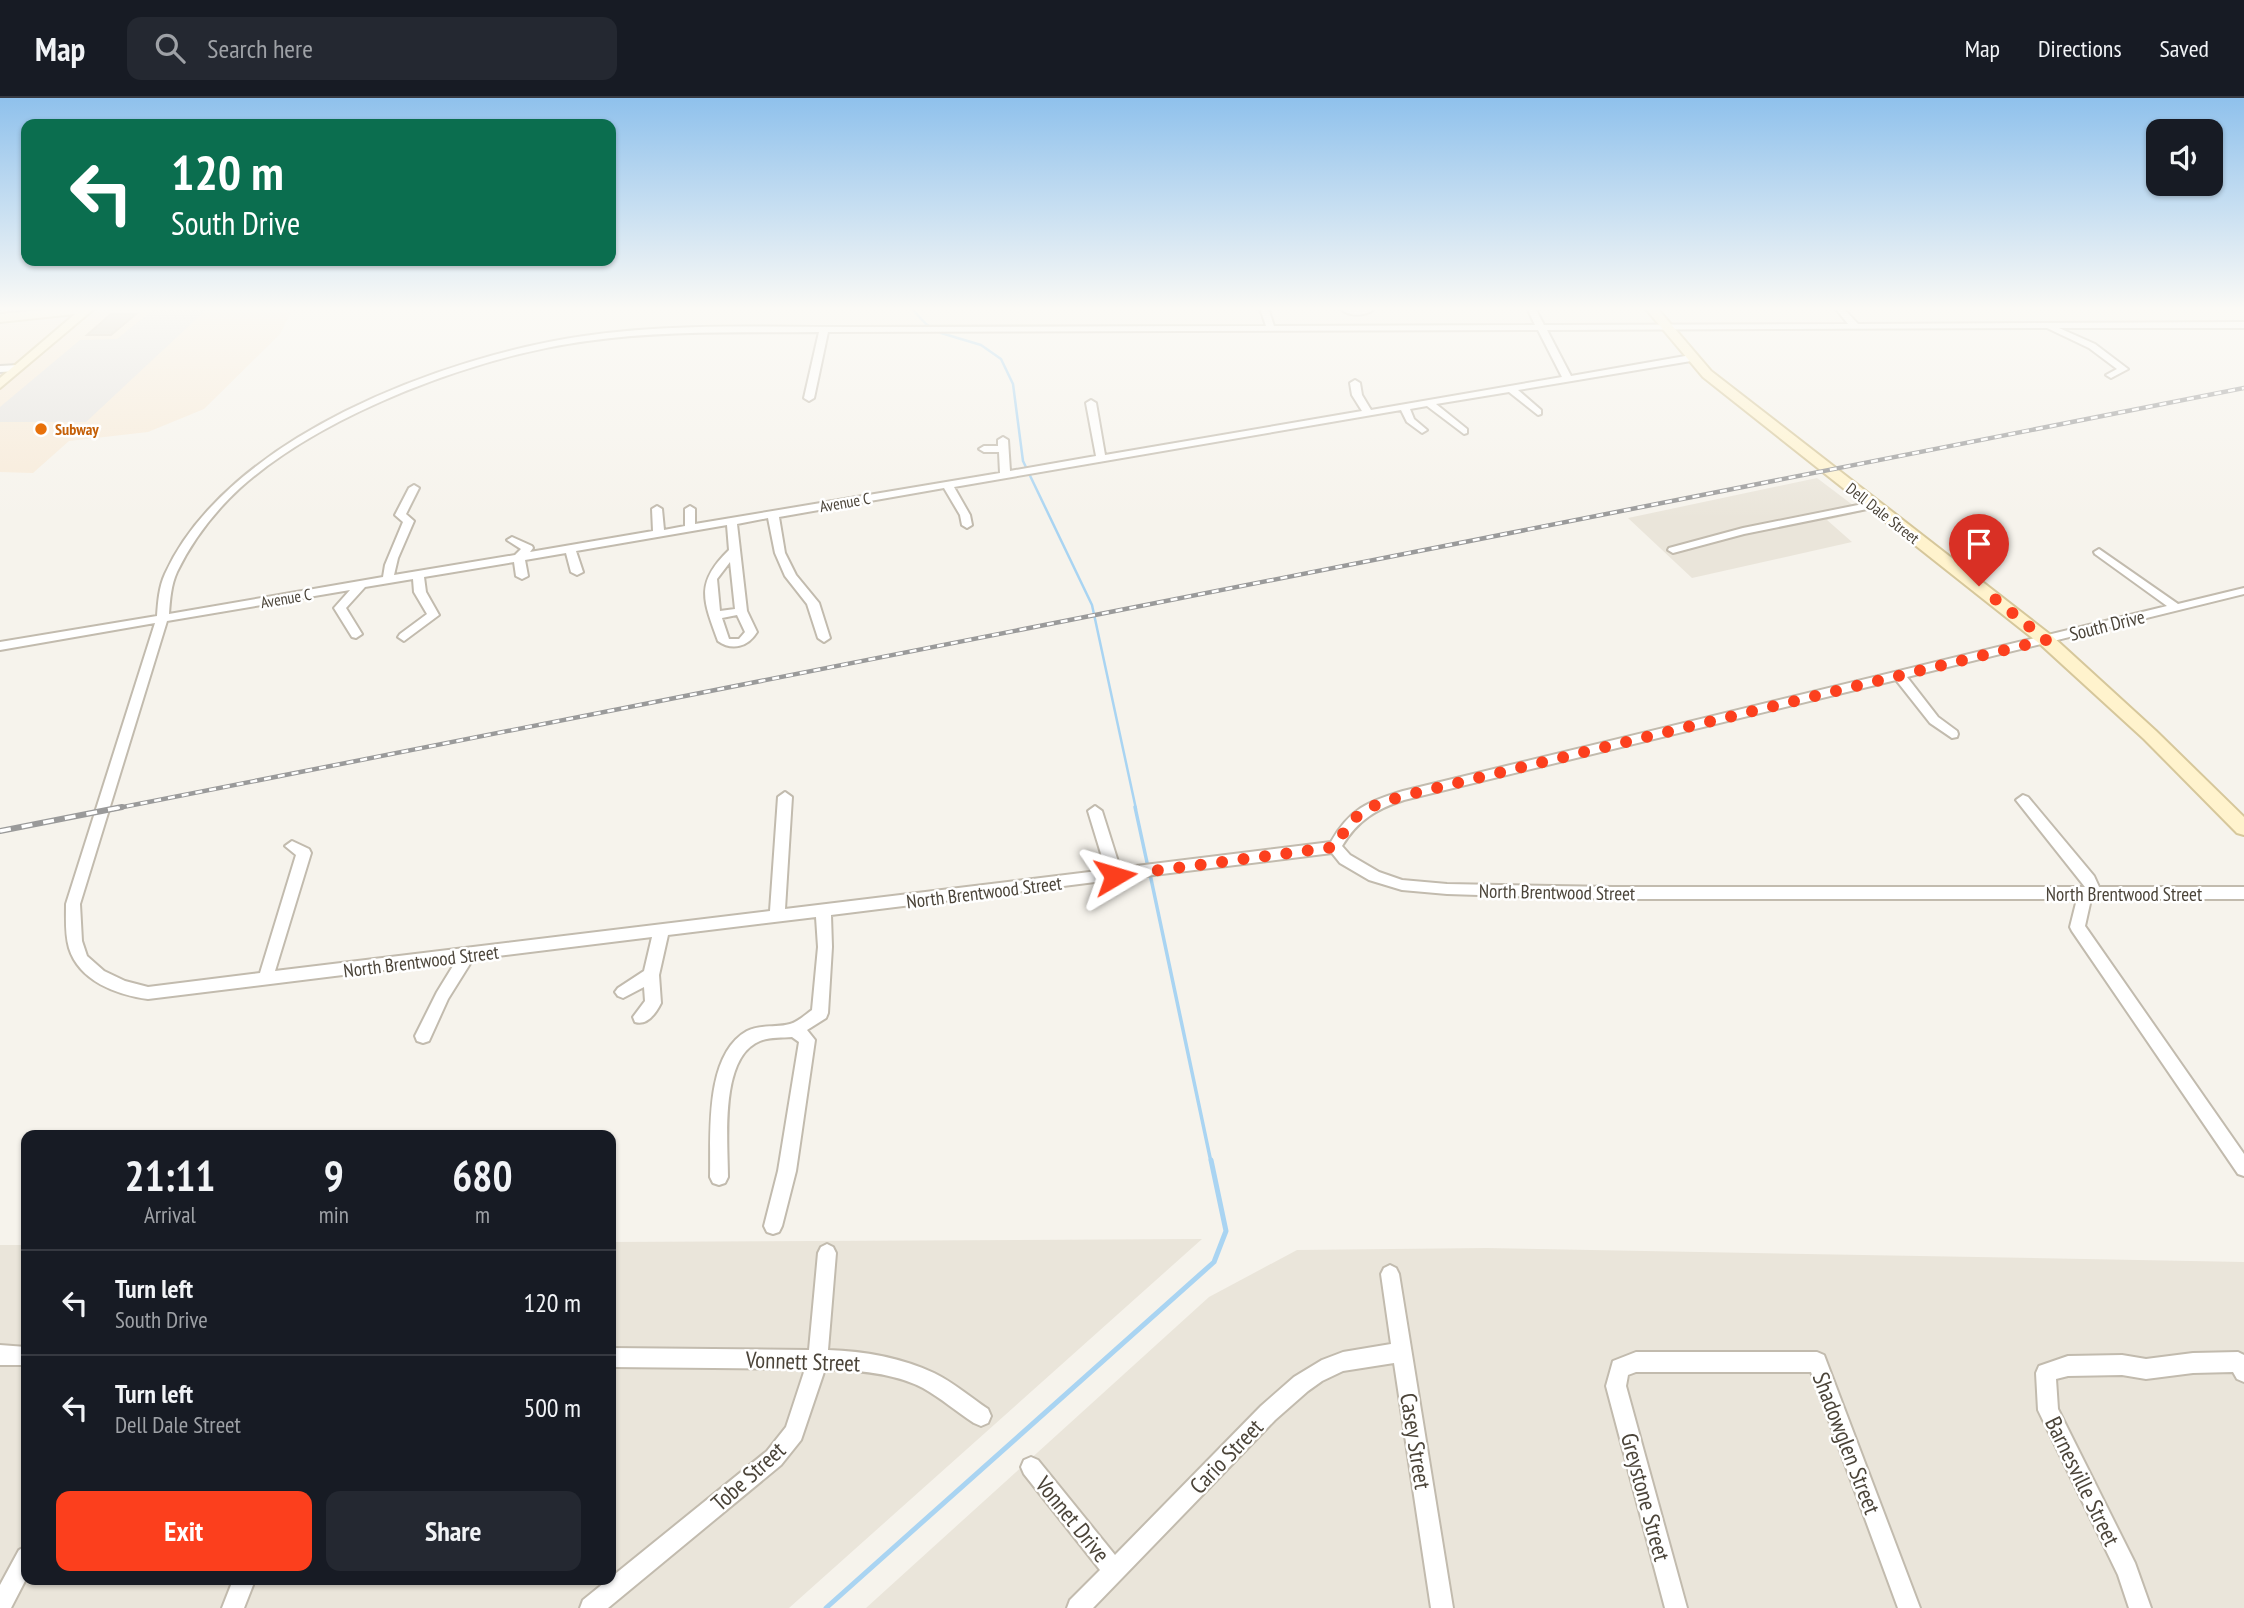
<!DOCTYPE html>
<style>
:root{--surface:#171b24;--page:#242831;--text:#f1f3f6;--muted:#9ea1a6;--line:#363941;--accent:#fc3f1d}
body{margin:0;font-family:"PT Sans Narrow",sans-serif;background:var(--page);color:var(--text);height:100vh;display:flex;flex-direction:column;font-size:26px;white-space:nowrap}
*{box-sizing:border-box;margin:0}
p{font-size:23px;color:var(--muted)}
.icon{flex:none;width:38px;height:38px;fill:none;stroke:currentColor;stroke-width:2;stroke-linecap:round;stroke-linejoin:round}
.map{position:relative;flex:1;overflow:hidden}
.drawer{position:absolute;left:21px;top:1032px;width:595px;height:455px;display:flex;flex-direction:column;background:var(--surface);border-radius:14px;box-shadow:0 2px 5px #0004}
.drawer>*{flex:none}
.guide{position:absolute;left:21px;top:21px;width:595px;height:147px;border-radius:14px;box-shadow:0 2px 5px #0004;background:#0b6e4f;color:#fff;overflow:hidden}
.tools{position:absolute;left:2146px;top:21px;display:grid;gap:14px}
.tools a{display:grid;place-items:center;width:77px;height:77px;border-radius:14px;background:var(--surface);box-shadow:0 2px 5px #0004;font-size:35px}
.pin{position:absolute;display:grid;place-items:center;width:60px;height:60px;color:#fff;margin:-72px -30px;border-radius:50% 50% 50% 0;rotate:-45deg;box-shadow:0 0 7px #0007}
.pin .icon{rotate:45deg}
.me{position:absolute;width:77px;margin:-38px;rotate:83deg;stroke-linejoin:round;filter:drop-shadow(0 0 5px #0008)}
.turn{display:flex;align-items:center;gap:24px;height:147px;padding:0 35px;font-size:32px}
.turn .icon{width:91px;height:91px;stroke-width:2.5}
.turn b{display:block;font-size:49px;line-height:60px}
.eta{display:flex;justify-content:space-evenly;align-items:center;height:119px;text-align:center}
.eta b{font-size:42px;font-weight:700;line-height:49px}
.button{display:flex;gap:14px;margin-top:auto;padding:14px 35px}
.button a{flex:1;height:80px;border-radius:14px;background:var(--accent);color:#fff;font-size:28px;font-weight:700;line-height:80px;text-align:center}
.button a+a{background:var(--page);color:var(--text)}
ul{padding:0;list-style:none}
li{display:flex;align-items:center;gap:21px;height:105px;padding:0 35px;border-top:2px solid var(--line)}
li div{flex:1}
li b{display:block;font-size:26px}
li em{font-style:normal}
header{display:flex;align-items:center;gap:42px;box-sizing:border-box;height:98px;padding:0 35px;background:var(--surface);border-bottom:2px solid var(--line)}
header strong{font-size:33px}
nav{display:flex;gap:38px;margin-inline-start:auto;font-size:24px}
.search{width:490px;height:63px;background:var(--page);display:flex;align-items:center;gap:18px;box-sizing:border-box;padding:0 24px;border-radius:14px;color:var(--muted);font-size:26px}
.map>svg:first-child{display:block}
.residential{fill:#eae5da}
.commercial{fill:#f7ead8}
.parking{fill:#e5e3e0}
.lines{fill:none;stroke-linecap:round;stroke-linejoin:round}
.stream-far2{stroke:#a9d4f2;stroke-width:2.5}
.stream-far1{stroke:#a9d4f2;stroke-width:3.5}
.stream{stroke:#a9d4f2;stroke-width:5}
.building{fill:#d8cfc1;stroke:#d3c7b4;stroke-width:2}
.street-casing{stroke:#c2bbae;stroke-width:4}
.secondary-casing{stroke:#d6c79b;stroke-width:4}
.street{fill:#fff;fill-rule:evenodd}
.secondary{fill:#fff3cd;fill-rule:evenodd}
.rail-far1-casing{stroke:#9a9a9a;stroke-width:4.5}
.rail-casing{stroke:#9a9a9a;stroke-width:6}
.rail-far1{stroke:#fff;stroke-width:2.5;stroke-dasharray:7;stroke-linecap:butt}
.rail{stroke:#fff;stroke-width:3.5;stroke-dasharray:11;stroke-linecap:butt}
.route{stroke:#fc3f1d;stroke-width:12;stroke-dasharray:0 21.6}
.food-dot{fill:#e8710a;stroke:#fff;stroke-width:2.5}
.labels{text-anchor:middle;dominant-baseline:central;stroke-width:5;stroke-linejoin:round;paint-order:stroke}
.far-food-label{font-size:16px;font-weight:bold;fill:#c56008;stroke:#fff;text-anchor:start}
.far-street-label{font-size:16px;fill:#4b4439;stroke:#fff}
.street-label{font-size:19px;fill:#4b4439;stroke:#fff}
.near-street-label{font-size:23px;fill:#4b4439;stroke:#fff}
</style>
<header>
<strong>Map</strong>
<div class="search"><svg class="icon" aria-label="search" viewBox="0 0 24 24"><circle cx="10" cy="10" r="6"/><path d="M15 15l6 6"/></svg>Search here</div>
<nav><a>Map</a><a>Directions</a><a>Saved</a></nav>
</header>
<div class="map">
<svg width="2244" height="1510" viewBox="0 0 2244 1510">
<rect width="100%" height="100%" fill="#f6f3ec"/>
<path class="residential" d="M1817,380L1862,414L1827,422L1852,444L1692,480L1628,420Z
M1202,1141L789,1510H0V1147H26V1482H611V1144Z
M1487,1150L2244,1164V1510H866L1209,1199L1297,1152Z"/>
<path class="commercial" d="M133,210H293L280,236L204,311L148,334L69,343L33,375L0,374V223Z"/>
<path class="parking" d="M207,211L86,324H0V309L80,242L117,241L153,212Z"/>
<g class="lines">
<path class="stream-far2" d="M911,210L926,226L941,235L981,247L1001,261L1013,286L1023,363L1092,507L1136,711"/>
<path class="stream-far1" d="M1135,709L1148,769
M1150,776L1211,1064"/>
<path class="stream" d="M826,1510L1214,1164L1226,1133L1211,1062"/>
</g>
<path class="building" d="M111,216H136L111,237H87Z"/>
<g class="lines">
<defs>
<path id="street" d="M1260,210H1268L1274,228L1535,227L1527,210H1535L1544,227L1848,226L1835,210H1843L1858,226L2244,224V230H2059L2095,246L2128,271L2111,280L2106,277L2117,271L2089,250L2047,230L1547,232L1571,278L1691,257L1695,260L1691,263L1518,292L1541,312V316L1538,317L1509,294L1436,306L1467,331V335L1464,336L1427,308L1410,311L1414,321L1427,332L1422,335L1407,324L1401,312L954,389L970,417L972,427L967,430L962,427L960,417L944,390L779,419L785,455L796,477L819,505L830,540L824,544L818,540L807,506L785,478L775,455L768,420L737,426L747,513L757,534C748,549 732,553 718,543C703,502 695,485 729,452L727,427L576,453L583,474L577,477L571,474L566,455L525,462L528,478L522,481L516,478L514,464L424,479L426,494L439,517L404,543L398,539L400,536L427,516L414,494L413,481L365,489L346,510L362,536L356,540L352,539L334,510L350,492L167,523L80,806L82,843L87,858L104,873L125,883L148,889L260,875L296,757L285,748L292,743L309,751L311,755L275,873L770,813L778,699L785,694L792,699L785,811L1106,772L1088,713L1095,708L1102,713L1120,770L1331,744C1350,711 1367,704 1403,693L2167,508L2095,456L2094,454L2099,451L2178,506L2244,490V496L1907,579L1938,619L1957,633L1958,636L1957,639L1952,640L1930,625L1896,582L1404,702C1376,711 1358,722 1342,748L1350,757L1379,774L1402,782L1447,786L1613,789H2085L2016,702L2023,697L2028,699L2094,778L2099,789H2244V801H2091L2085,828L2244,1056V1078L2238,1076L2072,833L2070,829L2077,801H1613L1447,796L1402,792L1369,782L1340,765L1332,755L1121,781L1115,783L1111,782L831,817L832,849L828,915L826,920L807,932L815,942L796,1073L782,1128L779,1134L773,1136L767,1134L764,1128L778,1073L799,944L792,939C782,940 769,939 760,943C719,959 728,1044 728,1079L725,1085L719,1087L713,1085L710,1079C711,1037 704,957 747,933C761,926 776,930 790,926C798,924 806,916 812,912L818,849L816,819L668,837L659,877L661,905C656,915 647,928 635,924L633,919L645,903L644,889L623,900L618,898L615,894L618,890L644,873L652,839L473,861L448,901L429,943L423,945L417,943L415,938L437,894L456,863L148,901C117,897 79,883 69,850C65,836 66,821 66,806L155,525L0,552V544L157,518C158,504 159,489 165,476C227,339 445,258 584,238C671,225 760,229 848,229C987,229 1126,228 1266,228ZM1538,232L1562,279L1371,312L1362,297L1360,285L1355,282L1350,285L1352,297L1362,313L1105,357L1096,305L1091,302L1086,305L1096,358L1010,373L1008,342L1003,339L998,342V348H984L979,351L984,354H999L1000,375L695,426V411L690,408L685,411V428L664,432L662,411L657,408L652,411L653,433L530,454L533,450L532,448L512,439L507,442L521,451L515,457L394,477L398,460L414,423L406,416L419,390L414,387L409,390L395,417L403,424L385,467L383,479L169,516C170,502 171,487 177,474C192,443 214,414 240,390C324,315 476,258 587,243C663,232 742,235 819,234L804,300L809,303L814,300L828,234ZM730,464L735,511L720,513L717,481ZM737,517L745,534L739,541H729L722,520Z
M1339,210H1376C1365,219 1349,219 1339,210Z
M0,268L18,267L23,270L18,273L0,274Z
M1873,404L1877,405V409L1744,436L1673,455L1668,452L1669,450L1743,430Z
M827,1146L833,1149L836,1155L828,1252C864,1253 902,1260 934,1275C953,1284 970,1299 988,1311L991,1318L988,1325L981,1328L974,1325C957,1314 941,1300 923,1290C895,1275 856,1272 825,1271L801,1342L781,1367L608,1510H580L583,1502L767,1353L786,1329L805,1271L611,1269V1250L809,1252L818,1155L821,1149Z
M1390,1167L1396,1170L1399,1176L1453,1510H1431L1394,1265L1343,1273L1322,1283L1308,1293L1275,1322L1093,1510H1067L1070,1502L1100,1472L1024,1376L1021,1369L1024,1362L1031,1359L1038,1362L1115,1457L1261,1308L1294,1279L1322,1262L1343,1254L1391,1246L1381,1176L1384,1170Z
M0,1247L26,1249V1267H0Z
M1636,1254H1817L1824,1257L1920,1510H1898L1811,1274H1636L1628,1277L1626,1288L1687,1510H1665L1606,1288L1613,1263Z
M2238,1254L2244,1257V1284L2237,1281L2233,1274L2193,1275L2146,1281L2122,1277L2068,1278L2056,1281L2058,1311L2135,1465L2151,1510H2129L2118,1477L2038,1312L2036,1275L2039,1268L2068,1258L2122,1257L2146,1261L2193,1255Z
M26,1448V1481L11,1510H0V1487L19,1452Z
M233,1482H255L244,1510H222Z"/>
<path id="secondary" d="M65,210H95L0,290V280L75,216L0,224V216Z
M1645,210H1657L1711,273L2052,538L2156,633L2244,719V737L2237,735L2144,641L2040,546L1703,279Z"/>
</defs>
<use href="#street" class="street-casing"/>
<use href="#secondary" class="secondary-casing"/>
<use href="#street" class="street"/>
<use href="#secondary" class="secondary"/>
<defs>
<path id="rail-far1" d="M113,711L2244,290"/>
<path id="rail" d="M0,733L122,709"/>
</defs>
<use href="#rail-far1" class="rail-far1-casing"/>
<use href="#rail" class="rail-casing"/>
<use href="#rail-far1" class="rail-far1"/>
<use href="#rail" class="rail"/>
</g>
<linearGradient id="sky" x2="0" y2="1"><stop stop-color="#8fc1ec"/><stop offset="0.5" stop-color="#fbfaf6"/><stop offset="1" stop-color="#fbfaf6" stop-opacity="0"/></linearGradient>
<rect width="2244" height="421" fill="url(#sky)"/>
<g class="lines">
<path class="route" d="M1115,778L1335,749C1355,713 1364,710 1403,698L2046,542L1979,488"/>
</g>
<circle class="food-dot" cx="41" cy="331" r="7"/>
<g class="labels">
<g class="far-food-label">
<text x="55" y="331">Subway</text>
</g>
<g class="far-street-label">
<text transform="translate(845 404) rotate(-10)">Avenue C</text>
<text transform="translate(1883 415) rotate(38)">Dell Dale Street</text>
<text transform="translate(286 500) rotate(-10)">Avenue C</text>
</g>
<g class="street-label">
<text transform="translate(2107 527) rotate(-14)">South Drive</text>
<text transform="translate(984 794) rotate(-7)">North Brentwood Street</text>
<text transform="translate(1557 794) rotate(1)">North Brentwood Street</text>
<text x="2124" y="796">North Brentwood Street</text>
<text transform="translate(421 863) rotate(-7)">North Brentwood Street</text>
</g>
<g class="near-street-label">
<text transform="translate(803 1263) rotate(2)">Vonnett Street</text>
<text transform="translate(1416 1343) rotate(81)">Casey Street</text>
<text transform="translate(1847 1345) rotate(69)">Shadowglen Street</text>
<text transform="translate(1226 1358) rotate(-46)">Cario Street</text>
<text transform="translate(748 1378) rotate(-42)">Tobe Street</text>
<text transform="translate(2083 1383) rotate(64)">Barnesville Street</text>
<text transform="translate(1646 1399) rotate(75)">Greystone Street</text>
<text transform="translate(1073 1421) rotate(51)">Vonnet Drive</text>
</g>
</g>
</svg>
<div class="tools">
<a><svg class="icon" aria-label="sound" viewBox="0 0 24 24"><path d="M4 9h4l5-4v14l-5-4H4zM17 9q2 3 0 6"/></svg></a>
</div>
<div class="pin" style="left:1979px;top:488px;background:#d93025"><svg class="icon" aria-label="arrive" viewBox="0 0 24 24"><path d="M6 21V4h12l-3 4 3 4H6"/></svg></div>
<svg class="me" style="left:1115px;top:778px" viewBox="-20 -20 40 40"><path d="M0-17L14 15 0 8-14 15z" fill="#fc3f1d" stroke="#fff" stroke-width="4"/></svg>
<div class="guide">
<div class="turn"><svg class="icon" aria-label="left" viewBox="0 0 24 24"><path d="M17 20v-9H6M10 6l-5 5 5 5"/></svg><div><b>120 m</b>South Drive</div></div>
</div>
<section class="drawer">
<div class="eta">
<div><b>21:11</b><p>Arrival</p></div>
<div><b>9</b><p>min</p></div>
<div><b>680</b><p>m</p></div>
</div>
<ul>
<li><svg class="icon" aria-label="left" viewBox="0 0 24 24"><path d="M17 20v-9H6M10 6l-5 5 5 5"/></svg><div><b>Turn left</b><p>South Drive</p></div><em>120 m</em></li>
<li><svg class="icon" aria-label="left" viewBox="0 0 24 24"><path d="M17 20v-9H6M10 6l-5 5 5 5"/></svg><div><b>Turn left</b><p>Dell Dale Street</p></div><em>500 m</em></li>
</ul>
<div class="button"><a>Exit</a><a>Share</a></div>
</section>
</div>
